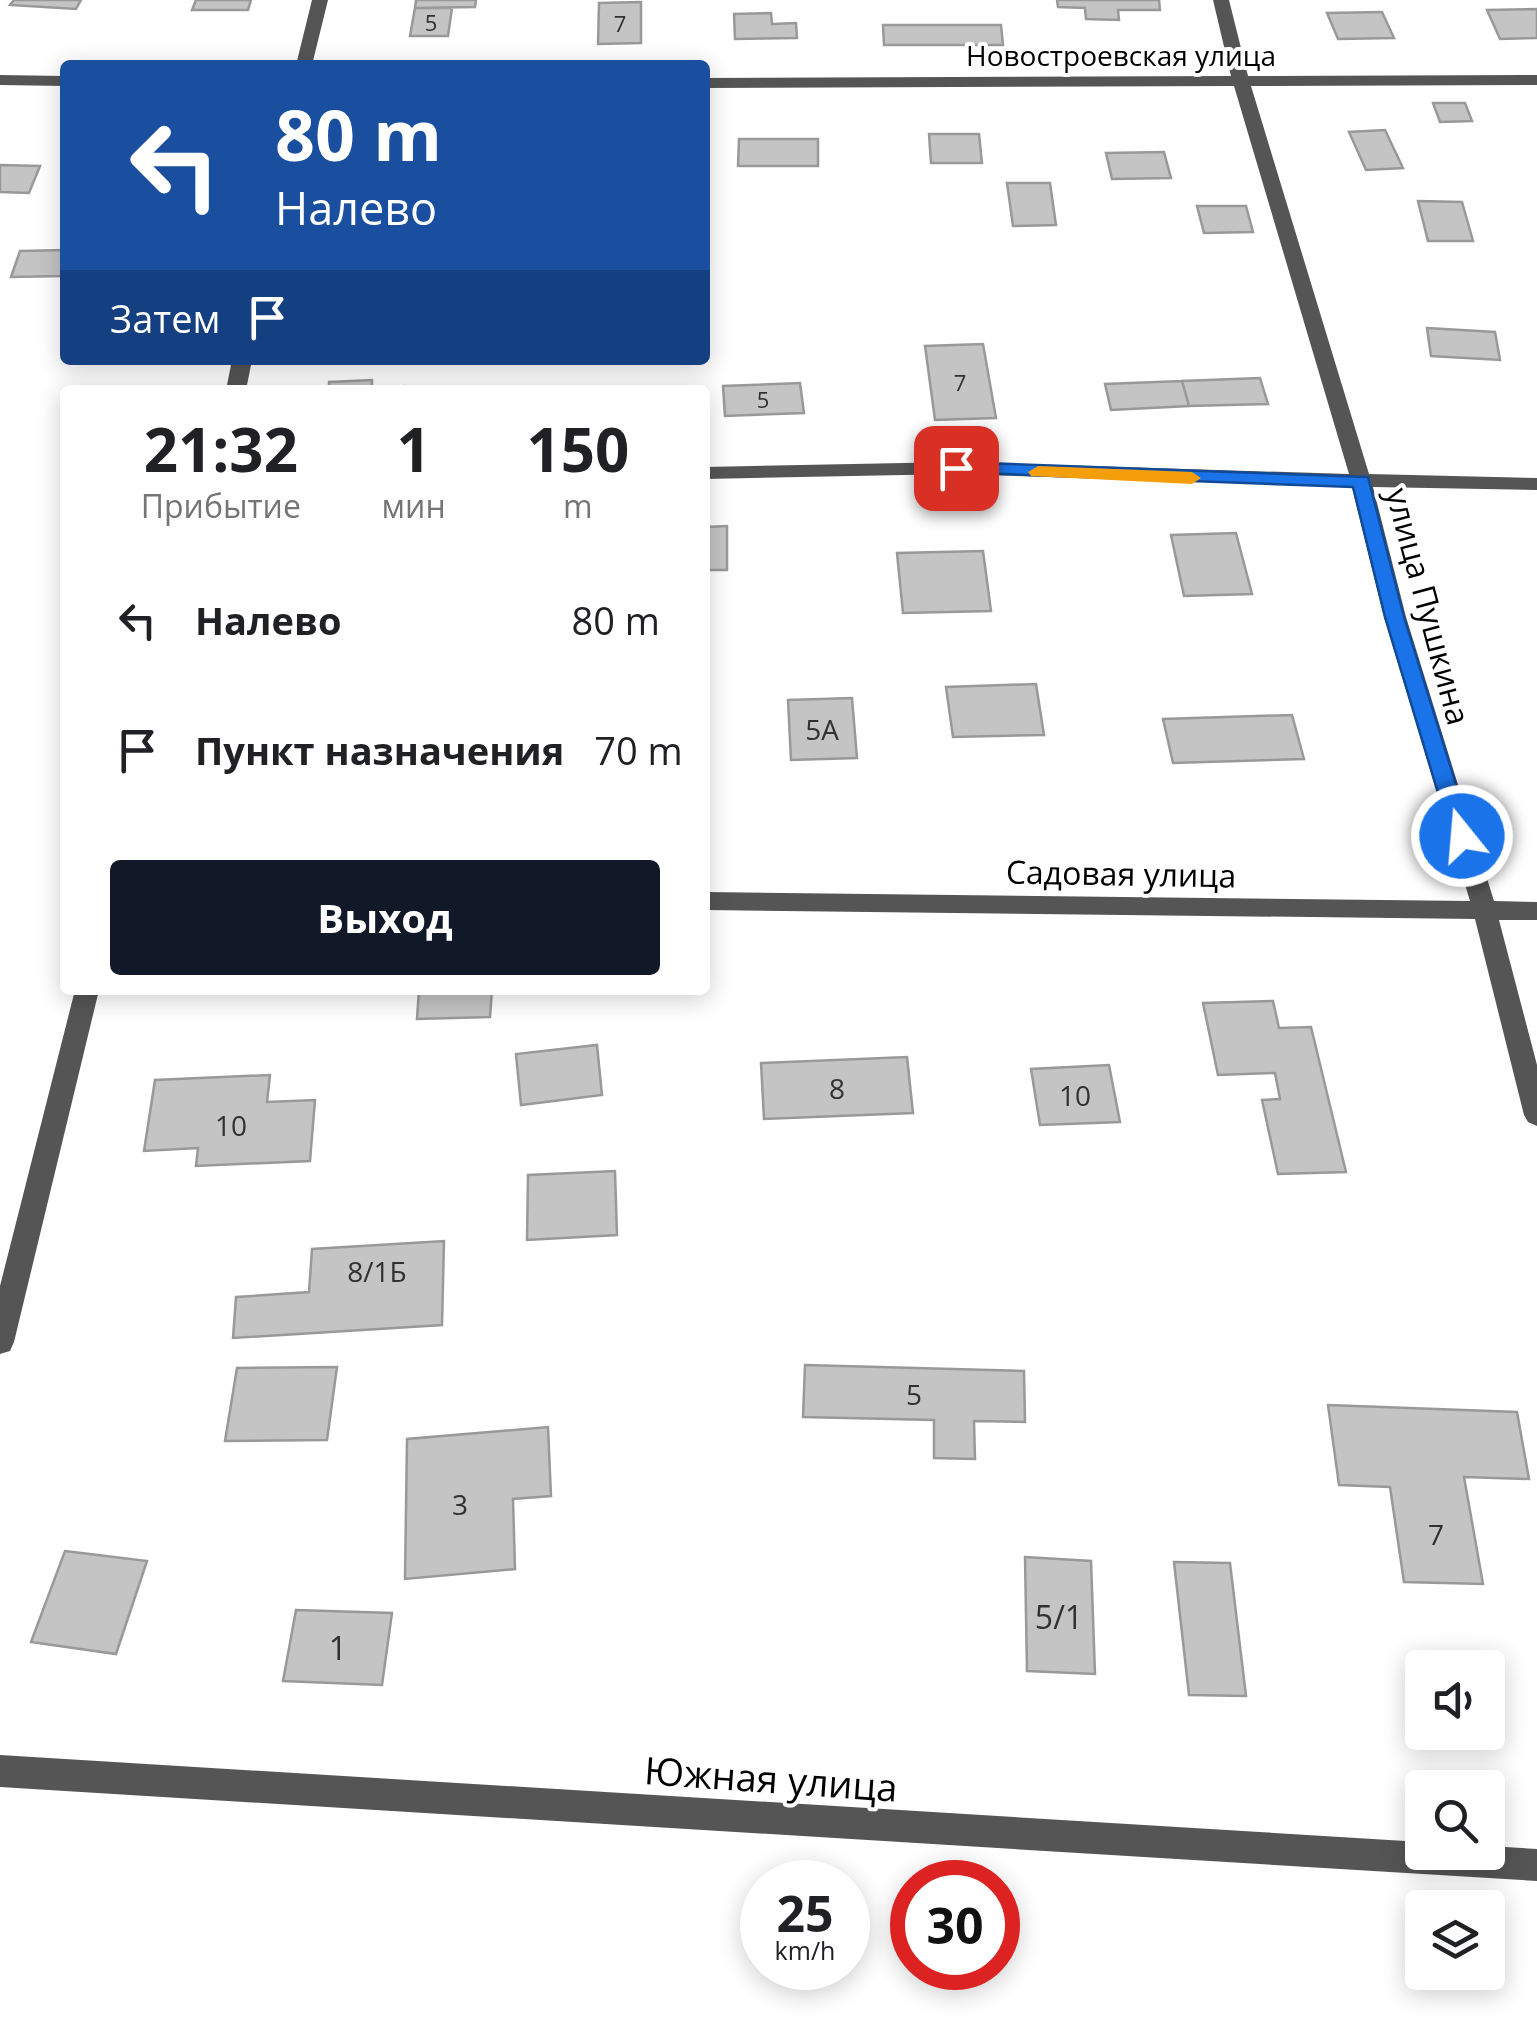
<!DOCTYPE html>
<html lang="ru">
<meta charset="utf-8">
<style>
:root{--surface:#fff;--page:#f2f2f2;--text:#202124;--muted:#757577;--accent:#111827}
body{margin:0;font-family:"Open Sans",sans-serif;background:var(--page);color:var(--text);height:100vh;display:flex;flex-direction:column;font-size:38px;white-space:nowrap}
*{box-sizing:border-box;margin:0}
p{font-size:32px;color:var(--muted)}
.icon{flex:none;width:55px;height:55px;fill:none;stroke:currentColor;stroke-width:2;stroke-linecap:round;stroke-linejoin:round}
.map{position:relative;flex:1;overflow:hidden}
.drawer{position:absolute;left:60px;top:385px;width:650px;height:610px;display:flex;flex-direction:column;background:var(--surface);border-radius:10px;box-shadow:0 5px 25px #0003}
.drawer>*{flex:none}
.hud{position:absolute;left:60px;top:60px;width:650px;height:305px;border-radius:10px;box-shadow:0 5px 25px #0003;background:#1a4fa0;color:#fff;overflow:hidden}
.tools{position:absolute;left:1405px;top:1650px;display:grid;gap:20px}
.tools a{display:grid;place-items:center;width:100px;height:100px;border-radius:10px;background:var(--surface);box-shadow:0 5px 25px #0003;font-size:50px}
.speed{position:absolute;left:740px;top:1860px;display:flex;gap:20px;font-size:50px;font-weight:700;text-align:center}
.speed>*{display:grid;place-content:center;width:130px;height:130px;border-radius:50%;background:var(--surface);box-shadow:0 5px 25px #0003;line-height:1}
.speed small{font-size:25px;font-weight:400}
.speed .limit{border:15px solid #d22;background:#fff;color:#111}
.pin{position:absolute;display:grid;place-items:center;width:85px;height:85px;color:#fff;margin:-42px;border-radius:20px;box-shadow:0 5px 15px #0006}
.me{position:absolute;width:110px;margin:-55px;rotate:343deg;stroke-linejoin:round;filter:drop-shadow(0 0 8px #0008)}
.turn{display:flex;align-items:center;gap:35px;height:210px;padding:0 50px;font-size:45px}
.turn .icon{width:130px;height:130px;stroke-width:2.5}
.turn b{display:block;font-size:70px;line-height:85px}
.then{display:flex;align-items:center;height:95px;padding:0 50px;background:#0003;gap:20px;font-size:38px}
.eta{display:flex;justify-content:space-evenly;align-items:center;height:170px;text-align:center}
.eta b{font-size:60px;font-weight:700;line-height:70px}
.action{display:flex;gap:20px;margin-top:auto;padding:20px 50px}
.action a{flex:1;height:115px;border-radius:10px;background:var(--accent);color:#fff;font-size:40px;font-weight:700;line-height:115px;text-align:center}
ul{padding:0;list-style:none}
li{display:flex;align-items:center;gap:30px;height:130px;padding:0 50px}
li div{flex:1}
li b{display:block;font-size:38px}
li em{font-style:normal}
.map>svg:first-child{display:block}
.building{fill:#c4c4c4;stroke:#999;stroke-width:2.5}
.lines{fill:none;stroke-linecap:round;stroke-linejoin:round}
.minor{fill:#555;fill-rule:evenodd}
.route{fill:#1a73e8;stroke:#114b97;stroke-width:2.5}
.slow{fill:#f59e0b}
.labels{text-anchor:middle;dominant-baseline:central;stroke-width:8;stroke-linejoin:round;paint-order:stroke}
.far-number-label{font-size:22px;fill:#313131}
.far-street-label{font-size:28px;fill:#000;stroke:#fff}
.number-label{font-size:28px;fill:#313131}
.street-label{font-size:32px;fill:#000;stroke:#fff}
.near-number-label{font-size:32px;fill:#313131}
.near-street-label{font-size:38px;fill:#000;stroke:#fff}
</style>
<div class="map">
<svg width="1537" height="2021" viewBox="0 0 1537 2021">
<rect width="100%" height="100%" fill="#fff"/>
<path class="building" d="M14,0H81L76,9L10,5Z
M196,0H251L248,10H192Z
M416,0H476L475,7L415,8Z
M1057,0H1159L1160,10H1118L1119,20L1086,19L1085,8L1058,7Z
M641,2V43L598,44L599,3Z
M415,8H452L448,36H410Z
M1537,9V38L1500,39L1487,10Z
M1382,12L1394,38L1338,39L1327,13Z
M771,13L772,24L796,23L797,38L735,39L734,14Z
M883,25H1001L1003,45H884Z
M1433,103H1465L1472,121L1440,122Z
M1385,130L1403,168L1366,170L1349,132Z
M929,134H979L982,163H931Z
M739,139H818V166H738Z
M1164,152L1171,178L1112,179L1106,153Z
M0,165L40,166L29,193L0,192Z
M1007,183H1050L1056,225L1013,226Z
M1418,201L1462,202L1473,241H1428Z
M1197,206H1246L1253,232L1204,233Z
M65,250V276L11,277L20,251Z
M1427,328L1495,332L1500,360L1431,356Z
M983,344L996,418L935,420L925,346Z
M1260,378L1268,404L1189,406L1182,381Z
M372,380V388L405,386V390H329V382Z
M1182,381L1189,406L1111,410L1105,384Z
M800,383L804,413L725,416L723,386Z
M727,526V570H705V527Z
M1236,533L1252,594L1184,596L1171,535Z
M983,551L991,611L903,613L897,553Z
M1036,684L1044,735L953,737L946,687Z
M852,698L857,758L791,760L788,700Z
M1292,715L1304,759L1173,763L1163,719Z
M419,990H492L490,1017L417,1019Z
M1273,1001L1279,1028L1311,1027L1346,1172L1278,1174L1262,1100L1280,1099L1275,1073L1218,1075L1203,1003Z
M597,1045L602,1095L521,1105L516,1054Z
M907,1057L913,1113L764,1119L761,1063Z
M1109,1065L1120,1122L1040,1125L1031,1069Z
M270,1075L267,1102L315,1100L310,1161L196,1166L198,1148L144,1151L155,1080Z
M615,1171L617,1235L527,1240L528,1175Z
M444,1241L442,1325L233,1338L236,1297L309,1292L312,1249Z
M805,1365L1024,1371L1025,1422L974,1421L975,1459L934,1458V1420L803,1417Z
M337,1367L327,1440L225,1441L237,1368Z
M1328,1405L1517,1412L1529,1479L1464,1477L1483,1584L1404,1582L1390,1487L1339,1485Z
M548,1427L551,1496L513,1499L515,1569L405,1579L407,1439Z
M65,1551L147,1561L116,1654L31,1642Z
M1025,1557L1091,1561L1095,1674L1027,1671Z
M1174,1562L1230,1563L1246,1696L1189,1695Z
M296,1610L392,1613L382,1685L283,1681Z"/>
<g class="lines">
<path class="minor" d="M312,0H328L312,65H296Z
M1213,0H1229L1248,76L1537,75V85L1251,86L1369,474L1537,478V490L1373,487L1406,617L1494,901L1537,902V920H1499L1537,1065V1126L1528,1122L1524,1115L1475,919L705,910V892L1470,901L1384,617L1352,487L956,474L705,479V467L956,462L1349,474L1234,86L705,88V78L1231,76Z
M0,75L65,76V86L0,85Z
M232,360H252L246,390H226Z
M75,990H99L14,1342L10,1351L0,1354V1286Z
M0,1755L1422,1842V1852H1488V1846L1537,1849V1881L0,1787Z"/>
</g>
<path class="route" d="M956,462L1368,477L1404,617L1472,836L1469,842L1462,844L1451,836L1385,617L1353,487L950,472V464Z"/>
<path class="slow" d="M1038,466L1192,472L1201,478L1192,484L1031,476L1028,472Z"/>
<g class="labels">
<g class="far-number-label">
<text x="431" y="22">5</text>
<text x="620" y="23">7</text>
<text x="960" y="382">7</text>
<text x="763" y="399">5</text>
</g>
<g class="far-street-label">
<text x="1121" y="55">Новостроевская улица</text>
</g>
<g class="number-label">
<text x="822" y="729">5А</text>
<text x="837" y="1088">8</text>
<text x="1075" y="1095">10</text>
<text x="231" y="1125">10</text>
<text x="377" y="1271">8/1Б</text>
<text x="914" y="1394">5</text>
<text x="460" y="1504">3</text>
<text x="1436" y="1534">7</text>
</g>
<g class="street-label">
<text transform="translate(1429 606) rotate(75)">улица Пушкина</text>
<text transform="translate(1121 873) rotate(1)">Садовая улица</text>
</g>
<g class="near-number-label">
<text x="1059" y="1616">5/1</text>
<text x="338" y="1647">1</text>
</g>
<g class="near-street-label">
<text transform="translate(771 1778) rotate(4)">Южная улица</text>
</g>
</g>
</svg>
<div class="tools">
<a><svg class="icon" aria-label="sound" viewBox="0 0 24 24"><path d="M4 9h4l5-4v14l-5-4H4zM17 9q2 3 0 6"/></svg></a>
<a><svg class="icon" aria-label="search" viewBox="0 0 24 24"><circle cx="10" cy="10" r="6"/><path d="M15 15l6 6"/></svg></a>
<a><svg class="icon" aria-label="layers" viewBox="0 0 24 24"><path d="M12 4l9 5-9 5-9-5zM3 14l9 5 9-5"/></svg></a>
</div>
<div class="speed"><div>25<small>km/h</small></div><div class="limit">30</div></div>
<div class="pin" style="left:956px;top:468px;background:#d93025"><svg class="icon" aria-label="arrive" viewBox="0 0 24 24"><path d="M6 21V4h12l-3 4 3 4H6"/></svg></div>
<svg class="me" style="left:1462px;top:836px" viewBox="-20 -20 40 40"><circle r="17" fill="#1a73e8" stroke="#fff" stroke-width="3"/><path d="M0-11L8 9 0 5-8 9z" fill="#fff"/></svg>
<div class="hud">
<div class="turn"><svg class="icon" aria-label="left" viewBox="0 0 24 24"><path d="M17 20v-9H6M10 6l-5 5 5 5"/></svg><div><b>80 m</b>Налево</div></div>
<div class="then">Затем<svg class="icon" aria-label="arrive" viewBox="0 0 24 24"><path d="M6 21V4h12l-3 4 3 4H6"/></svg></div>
</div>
<section class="drawer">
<div class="eta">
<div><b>21:32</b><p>Прибытие</p></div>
<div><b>1</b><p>мин</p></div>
<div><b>150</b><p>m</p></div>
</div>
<ul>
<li><svg class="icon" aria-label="left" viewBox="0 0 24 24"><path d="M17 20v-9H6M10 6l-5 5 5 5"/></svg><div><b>Налево</b></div><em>80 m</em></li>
<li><svg class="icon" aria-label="arrive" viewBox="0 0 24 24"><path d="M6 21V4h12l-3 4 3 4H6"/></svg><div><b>Пункт назначения</b></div><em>70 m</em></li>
</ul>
<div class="action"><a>Выход</a></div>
</section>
</div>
